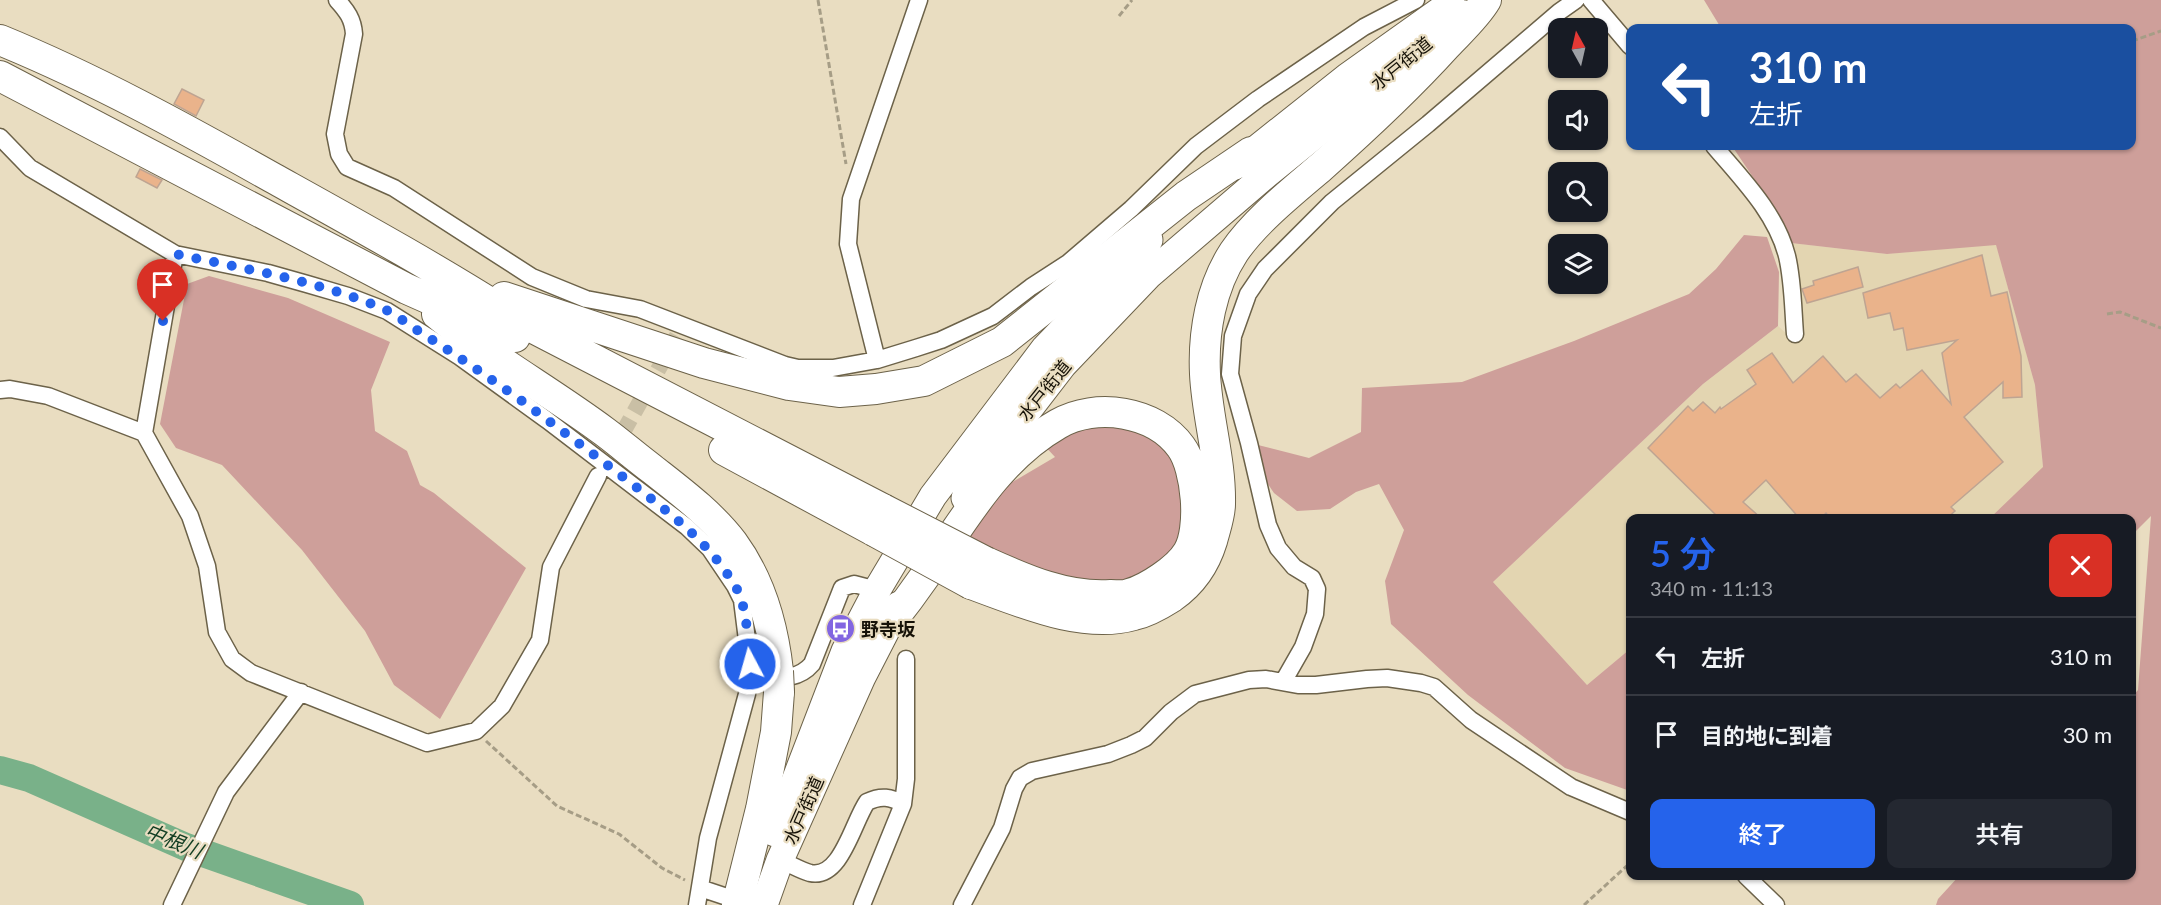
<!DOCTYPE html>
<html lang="ja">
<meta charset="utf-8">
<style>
:root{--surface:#171b24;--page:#242831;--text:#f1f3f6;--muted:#9ea1a6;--line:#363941;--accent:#2563eb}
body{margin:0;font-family:Lato,"Noto Sans JP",sans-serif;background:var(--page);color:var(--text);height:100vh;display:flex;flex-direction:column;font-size:22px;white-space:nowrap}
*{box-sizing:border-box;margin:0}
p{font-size:20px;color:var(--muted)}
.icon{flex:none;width:33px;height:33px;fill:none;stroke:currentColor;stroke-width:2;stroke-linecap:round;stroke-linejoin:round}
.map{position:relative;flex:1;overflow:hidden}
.drawer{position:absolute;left:1626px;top:514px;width:510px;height:366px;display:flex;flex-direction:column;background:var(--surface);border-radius:12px;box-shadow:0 2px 4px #0004}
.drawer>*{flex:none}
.top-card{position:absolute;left:1626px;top:24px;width:510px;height:126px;border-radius:12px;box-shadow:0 2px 4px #0004;background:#1a4fa0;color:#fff;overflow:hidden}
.needle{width:39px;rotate:352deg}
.tools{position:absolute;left:1548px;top:18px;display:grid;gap:12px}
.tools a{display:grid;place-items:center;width:60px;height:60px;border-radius:12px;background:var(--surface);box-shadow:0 2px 4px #0004;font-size:30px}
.pin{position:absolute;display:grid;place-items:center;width:51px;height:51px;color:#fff;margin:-62px -26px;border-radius:50% 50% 50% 0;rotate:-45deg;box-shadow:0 0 6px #0007}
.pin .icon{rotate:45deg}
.me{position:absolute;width:66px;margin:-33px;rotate:354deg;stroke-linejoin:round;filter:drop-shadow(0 0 4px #0008)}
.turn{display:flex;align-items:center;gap:21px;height:126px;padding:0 24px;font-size:27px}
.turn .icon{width:78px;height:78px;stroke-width:2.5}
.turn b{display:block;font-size:42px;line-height:51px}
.round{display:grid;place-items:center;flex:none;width:63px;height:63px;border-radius:12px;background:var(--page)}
.head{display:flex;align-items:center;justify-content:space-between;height:102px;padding:0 24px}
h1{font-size:36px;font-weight:600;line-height:45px;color:var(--accent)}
.primary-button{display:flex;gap:12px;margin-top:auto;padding:12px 24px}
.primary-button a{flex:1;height:69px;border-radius:12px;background:var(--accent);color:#fff;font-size:24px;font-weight:600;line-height:69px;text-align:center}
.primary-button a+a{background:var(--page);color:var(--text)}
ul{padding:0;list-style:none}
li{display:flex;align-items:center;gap:18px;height:78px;padding:0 24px;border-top:2px solid var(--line)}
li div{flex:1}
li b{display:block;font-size:22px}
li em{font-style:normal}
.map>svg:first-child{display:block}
.built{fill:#e3d5b1}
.green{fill:#ce9f9a}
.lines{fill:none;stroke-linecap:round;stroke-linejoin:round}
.river{stroke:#79b189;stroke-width:28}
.building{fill:#eab38b;stroke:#bea492;stroke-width:1.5}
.minor-tunnel{stroke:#c9bfa5;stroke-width:16;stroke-dasharray:16 8;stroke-linecap:butt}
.minor-casing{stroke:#6c6249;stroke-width:19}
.trunk-casing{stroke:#6c6249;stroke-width:29}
.motorway-casing{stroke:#6c6249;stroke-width:32}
.path{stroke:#a69d86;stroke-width:3;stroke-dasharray:6 3;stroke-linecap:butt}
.minor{stroke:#fff;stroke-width:16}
.trunk{stroke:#fff;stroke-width:27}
.motorway{stroke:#fff;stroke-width:30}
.motorway-bridge-casing{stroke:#6c6249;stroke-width:32;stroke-linecap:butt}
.motorway-bridge{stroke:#fff;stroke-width:30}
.route{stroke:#2563eb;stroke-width:10;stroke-dasharray:0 18}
.labels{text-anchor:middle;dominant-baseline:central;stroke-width:4.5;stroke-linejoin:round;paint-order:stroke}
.street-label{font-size:18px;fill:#161208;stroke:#e9ddc1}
.poi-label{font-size:18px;font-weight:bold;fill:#161208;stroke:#e9ddc1;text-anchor:start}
.water-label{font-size:20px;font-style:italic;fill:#113d22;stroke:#e9ddc1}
</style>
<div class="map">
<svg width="2161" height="905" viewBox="0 0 2161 905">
<rect width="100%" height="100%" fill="#e9ddc1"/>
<path class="built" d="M1791,243L1887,254L1996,244L2035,385L2043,468L1989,519H1630V649L1587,685L1493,582L1703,384L1778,326L1789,336L1805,334Z"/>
<path class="green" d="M1704,0H2161V905H1936L1938,899L1959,876H2132V697L2138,690L2151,516L2132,535V519H1989L2043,467L2035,385L1996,245L1887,254L1791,243L1781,219L1732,146H2132V28H1721Z
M1744,235L1767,237L1779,272L1778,326L1703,384L1493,582L1587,685L1630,649V791L1565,768L1468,695L1391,624L1385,581L1404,530L1379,484L1356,492L1330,509L1297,511L1274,493L1261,474L1258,445L1309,458L1361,432L1362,388L1462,382L1574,341L1689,294L1716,269Z
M209,276L288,298L390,342L371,390L375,431L407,451L420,485L434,493L526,568L440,719L394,685L365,631L302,550L222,465L176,448L160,424L187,284Z
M1078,425L1138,429L1174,457L1188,500L1178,545L1142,579L1074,586L967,541L1004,487L1055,457L1042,443Z"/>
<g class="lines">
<path class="river" d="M0,770L29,778L186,847L350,905"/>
</g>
<path class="building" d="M182,89L204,100L196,116L174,104Z
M140,169L162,180L157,188L136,177Z
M1982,255L1991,296L2007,292L2021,356L2022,397L2003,398V382L1964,417L2003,462L1951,507L1955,511L1946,519H1831L1826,513L1820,519H1800L1766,480L1743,502L1762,519H1720L1648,448L1688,406L1693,411L1703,402L1715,413L1720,407L1721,409L1756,384L1747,370L1772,353L1793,383L1823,356L1846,382L1856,374L1880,398L1896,384L1900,388L1922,370L1951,404L1942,353L1957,340L1907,350L1903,328L1894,330L1890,313L1868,318L1863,293Z
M1858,267L1863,287L1807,303L1802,289L1814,285L1813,281Z"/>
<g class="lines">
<path class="minor-tunnel" d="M599,475L677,336"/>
<defs>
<path id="minor" d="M337,0C347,11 353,19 354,34L335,134L339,154L347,167L394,188L532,277L586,299L640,309L785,365L798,368H833L877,360L916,348L941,340L993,316L1031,287L1068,263L1131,209L1196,146L1258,99L1364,27L1416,0
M1591,0L1630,46
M0,137L30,168L175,254L268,273L307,284L348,296L387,311L460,357L547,420L687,527L710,549L735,586L742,600L750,664L747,694L708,838L697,905
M1714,146C1742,179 1776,213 1787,256C1793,281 1793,309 1795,334
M877,360L848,244L851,199L919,0
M0,390L10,389L48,396L144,433L190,516L207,566L217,632L232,659L251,673L427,743L476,731L502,706L540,640L551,567L598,476
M144,433L175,254
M750,678C772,677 796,683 812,664L842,588L854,584L877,590
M1283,682L1303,647L1315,614L1317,589L1312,578L1294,567L1278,548L1268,525L1249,443L1230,374L1233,336L1248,294L1265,269L1332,202L1428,124L1559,12L1576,0
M780,860C790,864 800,870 810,873C841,880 853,822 867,802C881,795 891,797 903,804
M1746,876L1776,905
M700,888L724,896
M172,905L226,792L301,692
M862,905L903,804L906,779V659
M962,905L1002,828L1014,789L1020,778L1032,771L1108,754L1131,745L1145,738L1171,712L1195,694L1249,680L1266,679L1298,685H1316L1367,679L1387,678L1421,683L1434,687L1471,720L1571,787L1630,812"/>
<path id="trunk" d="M1235,166L1347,77L1451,3
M965,498L989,461L1063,365L1149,275L1268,173L1464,14
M775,833L845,651L877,590L933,496L1045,348L1149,240
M764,905L780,860L862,677L899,605"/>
<path id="motorway" d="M0,40C95,79 184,128 273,178C354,223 436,268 514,318L883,509
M0,76L407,289L515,337
M504,297L704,363L789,385L839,392L876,389L924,381L1002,342L1186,196L1251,152
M437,314C490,358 550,391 605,432C621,444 636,457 652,469C680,491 711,514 733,543C760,580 773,625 778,671
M724,450L874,531
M971,584C1019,601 1082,630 1134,615C1147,612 1161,604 1172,597C1192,583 1205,564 1212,541C1215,529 1220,516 1220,504C1221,460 1207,417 1205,374C1203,332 1211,287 1234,252C1255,221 1293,191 1321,167C1365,128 1407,89 1446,46C1459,32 1476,17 1486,0
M890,623C902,608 914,592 925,576C964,520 997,459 1058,424C1096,402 1155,411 1181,447C1197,469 1202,529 1188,552C1178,569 1147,589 1129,594C1124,596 1117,595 1111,595C1067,598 1026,580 986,562
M737,905L761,809L776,732L779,692"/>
</defs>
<use href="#minor" class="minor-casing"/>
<use href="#trunk" class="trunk-casing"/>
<use href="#motorway" class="motorway-casing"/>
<path class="path" d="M818,0L846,164
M1119,16L1132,0
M2132,41L2161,31
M2107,314L2120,312L2161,328
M486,741L557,806L619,834L662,868L685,880
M1584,905L1630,863"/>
<use href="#minor" class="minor"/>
<use href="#trunk" class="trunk"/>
<use href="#motorway" class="motorway"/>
<defs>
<path id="motorway-bridge" d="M883,509L986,562
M874,531L971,584
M778,671L779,692"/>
</defs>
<use href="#motorway-bridge" class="motorway-bridge-casing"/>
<use href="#motorway-bridge" class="motorway-bridge"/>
</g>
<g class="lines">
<path class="route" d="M163,321L175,254C245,269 320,281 386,310C398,316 409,325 420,332C455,354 488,377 522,401C557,427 592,453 627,480C668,512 706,539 734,584C748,606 747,638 750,664"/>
</g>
<defs>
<symbol id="bus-disc" viewBox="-11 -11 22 22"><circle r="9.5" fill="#8266e1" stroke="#e9ddc1"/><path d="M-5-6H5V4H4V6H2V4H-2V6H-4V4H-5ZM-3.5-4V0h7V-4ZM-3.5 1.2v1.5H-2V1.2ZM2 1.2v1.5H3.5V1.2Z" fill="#fff"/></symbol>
</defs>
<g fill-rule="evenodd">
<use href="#bus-disc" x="824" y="612" width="33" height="33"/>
</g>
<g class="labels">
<g class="street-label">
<text transform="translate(1401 63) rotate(-39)">水戸街道</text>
<text transform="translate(1044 390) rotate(-51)">水戸街道</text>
<text transform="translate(803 810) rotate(-66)">水戸街道</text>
</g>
<g class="poi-label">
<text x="861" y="629">野寺坂</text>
</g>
<g class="water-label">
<text transform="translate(174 840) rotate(22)">中根川</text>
</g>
</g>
</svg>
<div class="tools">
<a><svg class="needle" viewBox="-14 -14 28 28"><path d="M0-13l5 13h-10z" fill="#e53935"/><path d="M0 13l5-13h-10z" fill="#9ea1a6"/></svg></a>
<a><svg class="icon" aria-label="sound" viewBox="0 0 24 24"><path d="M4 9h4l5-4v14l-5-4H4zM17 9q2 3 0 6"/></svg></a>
<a><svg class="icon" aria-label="search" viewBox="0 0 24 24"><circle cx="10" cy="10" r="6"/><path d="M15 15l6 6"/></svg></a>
<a><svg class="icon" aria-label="layers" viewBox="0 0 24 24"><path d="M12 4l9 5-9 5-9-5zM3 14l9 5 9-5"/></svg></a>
</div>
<div class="pin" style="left:163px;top:321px;background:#d93025"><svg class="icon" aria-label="arrive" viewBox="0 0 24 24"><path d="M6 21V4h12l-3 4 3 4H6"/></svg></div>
<svg class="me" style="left:750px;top:664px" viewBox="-20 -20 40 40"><circle r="17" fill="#2563eb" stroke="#fff" stroke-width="3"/><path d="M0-11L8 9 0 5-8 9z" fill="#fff"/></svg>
<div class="top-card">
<div class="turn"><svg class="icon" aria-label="left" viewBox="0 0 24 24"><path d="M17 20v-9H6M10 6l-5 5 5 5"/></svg><div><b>310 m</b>左折</div></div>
</div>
<section class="drawer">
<div class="head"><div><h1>5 分</h1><p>340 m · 11:13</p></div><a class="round" style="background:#d93025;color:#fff"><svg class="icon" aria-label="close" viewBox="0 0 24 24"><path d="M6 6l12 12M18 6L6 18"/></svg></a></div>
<ul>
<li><svg class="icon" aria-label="left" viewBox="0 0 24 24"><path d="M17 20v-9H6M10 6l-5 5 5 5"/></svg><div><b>左折</b></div><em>310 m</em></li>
<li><svg class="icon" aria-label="arrive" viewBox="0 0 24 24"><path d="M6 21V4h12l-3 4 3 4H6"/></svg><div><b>目的地に到着</b></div><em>30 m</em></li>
</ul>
<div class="primary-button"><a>終了</a><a>共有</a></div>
</section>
</div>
